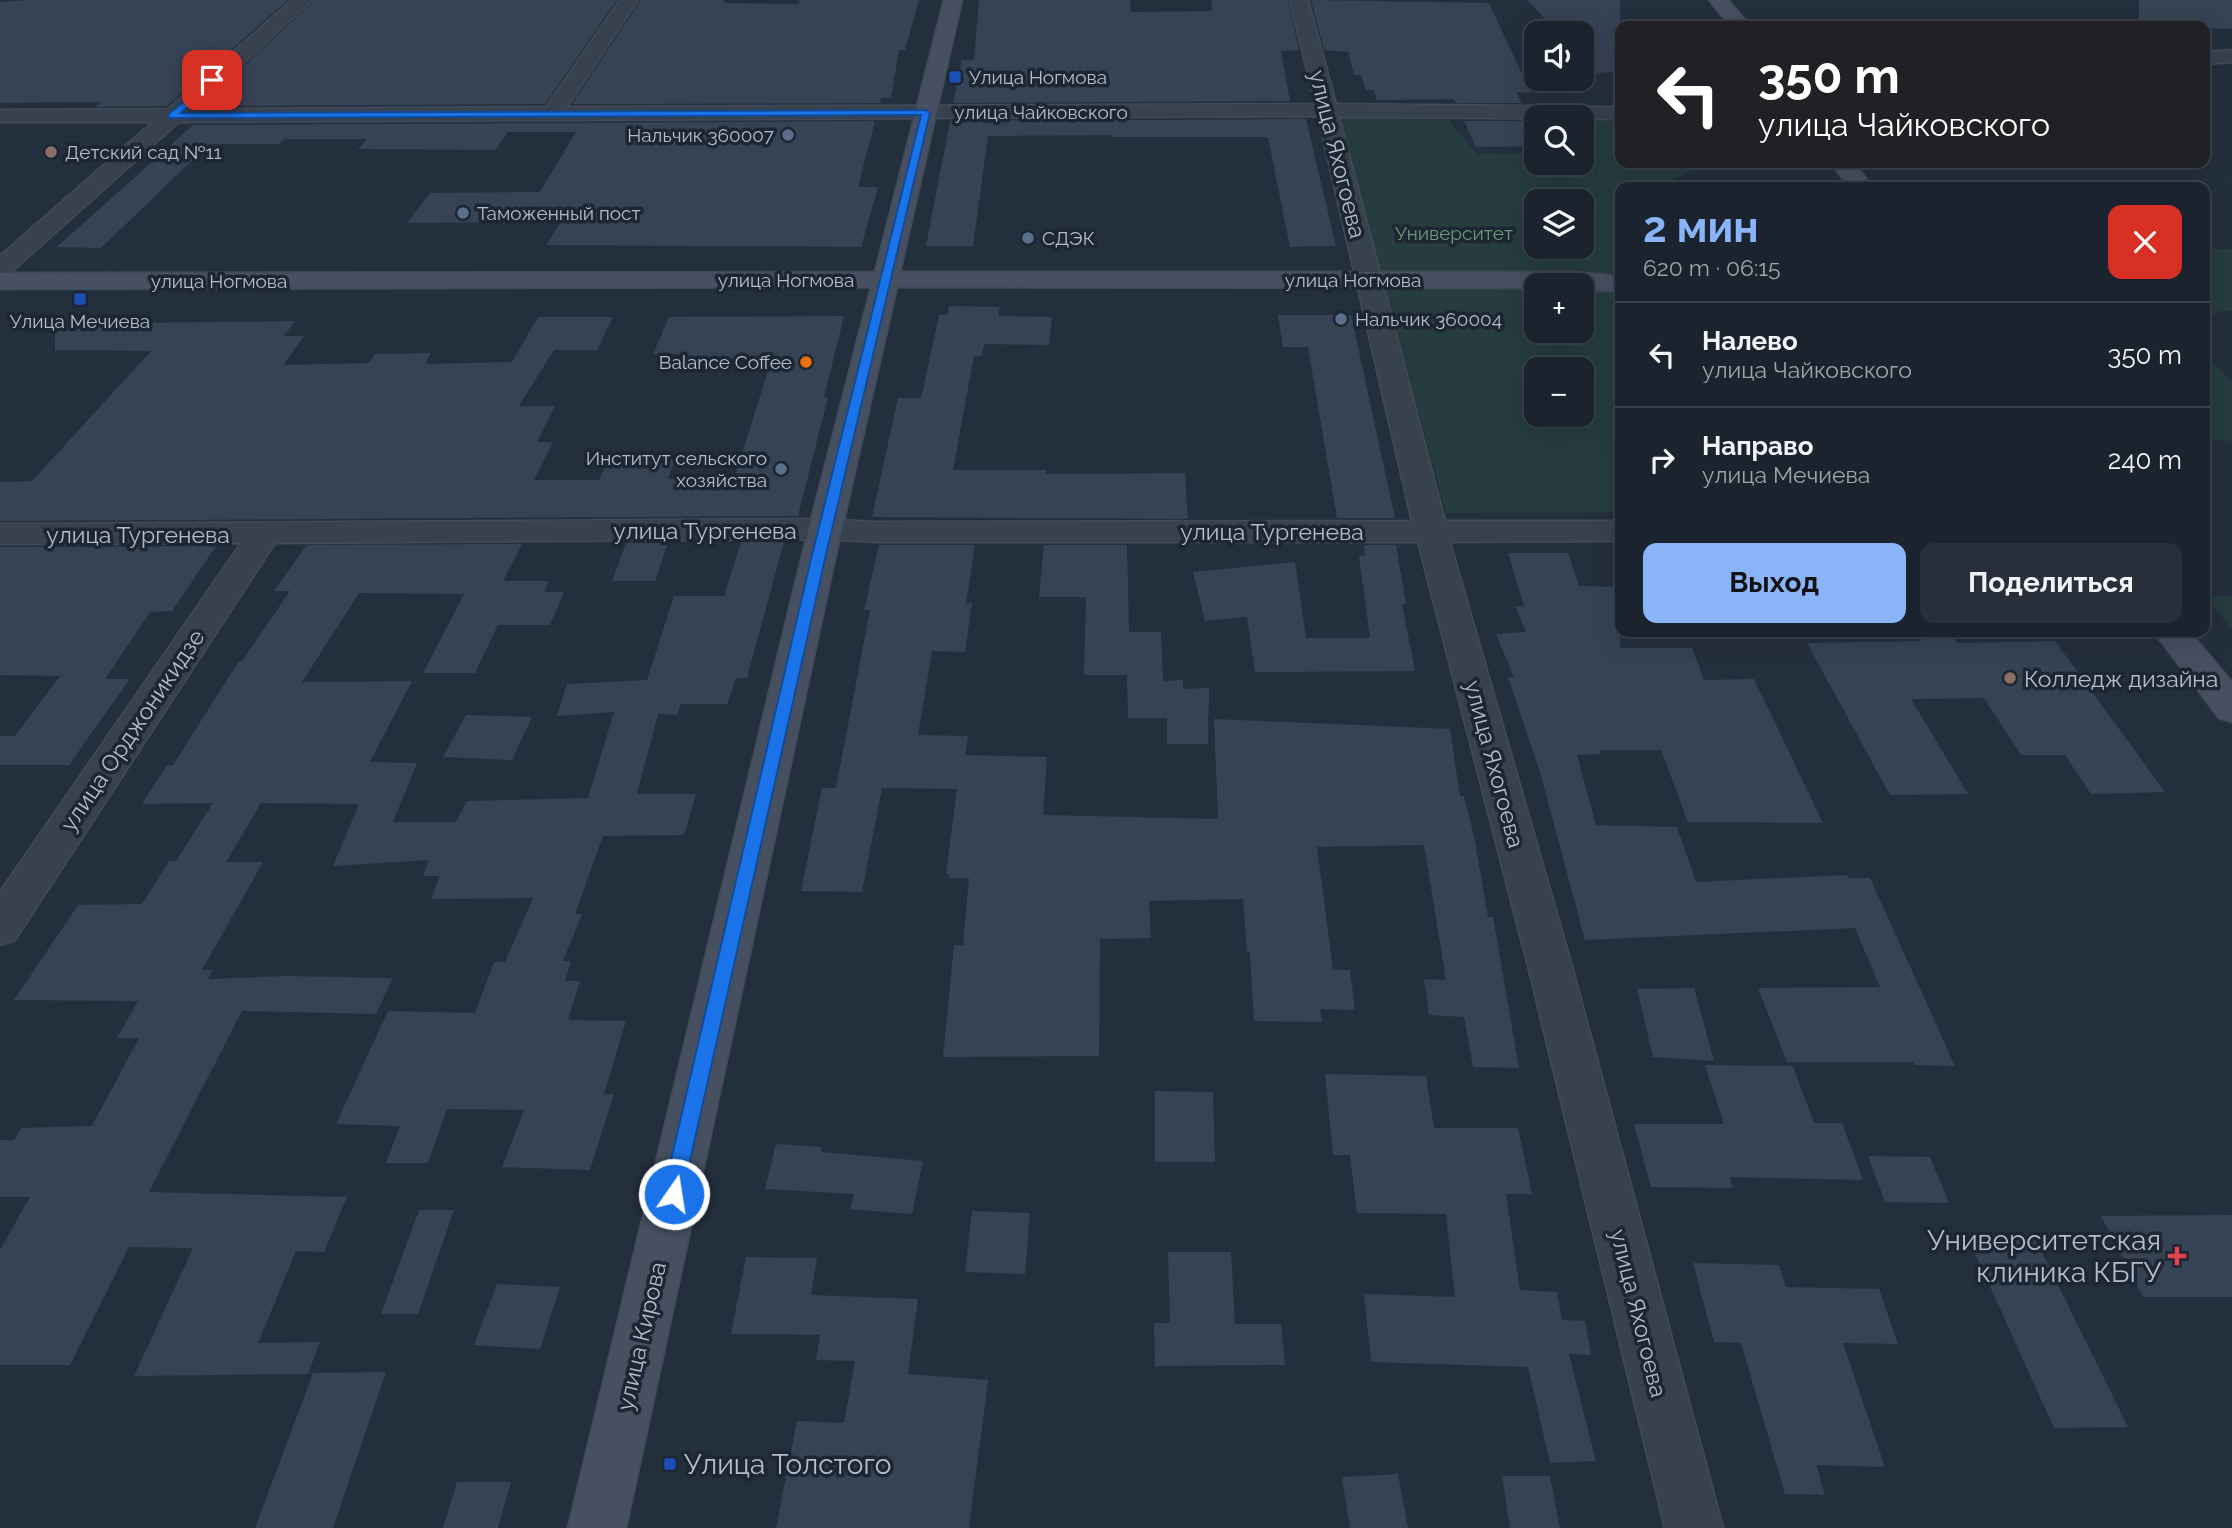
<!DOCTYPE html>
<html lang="ru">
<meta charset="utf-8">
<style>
:root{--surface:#1b232e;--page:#282f3a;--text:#f1f3f6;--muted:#a0a4aa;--line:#39404a;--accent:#8ab4f8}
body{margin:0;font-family:Raleway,sans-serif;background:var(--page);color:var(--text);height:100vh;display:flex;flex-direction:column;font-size:26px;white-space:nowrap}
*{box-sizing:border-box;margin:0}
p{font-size:23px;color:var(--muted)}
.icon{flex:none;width:38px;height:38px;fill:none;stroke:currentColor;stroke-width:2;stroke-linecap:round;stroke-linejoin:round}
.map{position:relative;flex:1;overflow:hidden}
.drawer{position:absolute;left:1615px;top:182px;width:595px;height:455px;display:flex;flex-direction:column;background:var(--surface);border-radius:14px;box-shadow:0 7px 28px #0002,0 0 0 2px var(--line)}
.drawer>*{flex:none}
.top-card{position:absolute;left:1615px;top:21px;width:595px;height:147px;border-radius:14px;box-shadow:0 7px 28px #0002,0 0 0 2px var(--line);background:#202124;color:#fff;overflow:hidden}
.controls{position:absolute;left:1524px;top:21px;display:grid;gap:14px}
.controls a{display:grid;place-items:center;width:70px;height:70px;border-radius:14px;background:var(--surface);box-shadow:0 7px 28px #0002,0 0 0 2px var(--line);font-size:35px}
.pin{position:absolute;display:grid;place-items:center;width:60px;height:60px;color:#fff;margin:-30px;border-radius:14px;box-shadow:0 4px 10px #0006}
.me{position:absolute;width:77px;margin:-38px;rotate:13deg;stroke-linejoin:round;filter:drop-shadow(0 0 5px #0008)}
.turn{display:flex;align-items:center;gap:24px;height:147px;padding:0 28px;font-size:32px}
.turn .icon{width:91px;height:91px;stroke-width:2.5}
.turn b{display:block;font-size:49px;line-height:60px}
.round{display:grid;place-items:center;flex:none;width:74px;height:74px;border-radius:14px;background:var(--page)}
.headline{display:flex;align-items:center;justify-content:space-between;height:119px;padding:0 28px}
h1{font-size:42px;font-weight:700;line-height:52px;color:var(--accent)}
.cta{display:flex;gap:14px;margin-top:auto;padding:14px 28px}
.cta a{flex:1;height:80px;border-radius:14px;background:var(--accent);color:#111;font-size:28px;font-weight:700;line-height:80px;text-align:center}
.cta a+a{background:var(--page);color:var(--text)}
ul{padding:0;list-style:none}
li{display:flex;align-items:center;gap:21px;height:105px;padding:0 28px;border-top:2px solid var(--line)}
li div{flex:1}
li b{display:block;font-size:26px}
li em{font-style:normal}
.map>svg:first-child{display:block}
.green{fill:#263c3f;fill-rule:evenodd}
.building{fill:#364354}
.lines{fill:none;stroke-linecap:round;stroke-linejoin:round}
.street-casing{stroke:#414a57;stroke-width:3}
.secondary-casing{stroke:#414a57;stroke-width:3}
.street{fill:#38414e;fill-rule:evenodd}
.secondary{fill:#465061;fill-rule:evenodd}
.route{fill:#1a73e8;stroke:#114b97;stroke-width:2}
.transit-dot{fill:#1a4fb4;stroke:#1d2633;stroke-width:2.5}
.service-dot{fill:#5c6f8a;stroke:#1d2633;stroke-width:2.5}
.education-dot{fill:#8d6e63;stroke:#1d2633;stroke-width:2.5}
.food-dot{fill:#e8710a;stroke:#1d2633;stroke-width:2.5}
.health-dot{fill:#e0444e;stroke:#1d2633;stroke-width:2.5}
.labels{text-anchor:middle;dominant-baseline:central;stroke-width:7;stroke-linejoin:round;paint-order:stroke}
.far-poi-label{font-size:19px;fill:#b4bcc9;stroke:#1d2633;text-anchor:start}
.far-street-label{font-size:19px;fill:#b4bcc9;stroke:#1d2633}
.far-park-label{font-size:19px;fill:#6b9a76;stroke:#1d2633}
.street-label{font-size:23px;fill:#b4bcc9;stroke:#1d2633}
.poi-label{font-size:23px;fill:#b4bcc9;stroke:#1d2633;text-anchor:start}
.near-poi-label{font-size:28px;fill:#b4bcc9;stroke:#1d2633;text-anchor:end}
</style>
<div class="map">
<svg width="2232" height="1528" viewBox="0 0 2232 1528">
<rect width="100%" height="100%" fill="#242f3e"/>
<path class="green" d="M1338,116L1448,120L1477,154L1536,153V163H1582V153H1585L1582,147V119L1620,118V163H1681L1690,171L1662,187H1620V512L1446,513ZM1536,201H1582V247H1536ZM1536,285H1582V331H1536ZM1536,369H1582V415H1536Z
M2205,249H2232V311H2218L2205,324Z
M2205,355L2232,382V441L2205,439Z
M2205,596H2232V629Z"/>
<path class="building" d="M29,0H288L167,106L95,107L101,102L0,103V2Z
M315,0H617L545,104L200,106Z
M641,0H725L724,3L798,4L800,0H919L905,50H899L891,98H881L880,103L572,104Z
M979,0H1130L1131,12L1212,11L1211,0H1288L1299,50L1281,51L1290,101L953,103L962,60H974Z
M1311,0L1489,3L1531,93L1516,92L1522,103H1456L1454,99L1377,100L1374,90H1366L1361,75H1354L1348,52L1324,50Z
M1527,0H1620V72L1595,73L1582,59V33H1558Z
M2139,0H2232V29L2139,26Z
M1306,119L1336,246L1290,247L1268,137H1111V135L988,136L973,246H926L950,121Z
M875,121L858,187H878L861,247L546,245L561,222L407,223L430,193L540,192L576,132H508L495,150L358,149L367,139H284L279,144H209L101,248L57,247L193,125Z
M1464,121H1533L1536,126V146L1476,147Z
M949,306L1000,307L998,316L1052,317L1049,345L984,344L982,356H974L953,470H1046V474L1185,473L1188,519L872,517L898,398H921L939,315H947Z
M1278,315H1351L1395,518H1337L1308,347H1283Z
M844,316L824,397H828L798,516L0,521V482L32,481L151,351L55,350V324L295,321L284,336H304L283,365L369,363L375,354L431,353L425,364L512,362L538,317H613L597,350H554L519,406H555L537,442H553L534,480H599L608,460L675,459L668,479H734L772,358L686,359L687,354H653L669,317Z
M741,542H784L747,678H736L727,704H681L677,715L658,714L637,794H696L684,835L603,836L575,914H582L563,961H571L565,981H580L568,1020L626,1021L604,1094H614L590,1170L502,1167L524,1110L447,1109L428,1163H386L400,1126L336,1124L388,1011L475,1013L494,962H505L533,898L431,899L440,876H423L429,860L333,866L359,804L261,803L226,862H263L202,970H213L208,979L285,976L393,978L376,1014L242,1011L149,1192L347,1197L324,1252L296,1251L258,1343L320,1342L308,1374L134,1376L193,1248L129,1247L70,1365H0V1250L30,1197H0V1140H14L21,1128L92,1126L139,1038H117L138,1001L14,1000L78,905L142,904L169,861H176L213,803L142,804L167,765H173L239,661H242L290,591H274L307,545L522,544L503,581H549L544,592H564L550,625H498L475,673H423L464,594L359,593L302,682L412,681L370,762L417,763L393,822H456L467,801L588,798L614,712L557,716L567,684L647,680L674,596H724Z
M626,543H668L655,581H612Z
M879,545H975L966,604L972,603L965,652L932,651L918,735L968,736L965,755L1047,757L1043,815L1218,819L1214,719L1450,729L1460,796H1464L1474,836L1488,917H1493L1519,1068L1473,1067L1464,1017L1429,1015L1424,979L1446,980L1424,845L1317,847L1333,970H1350L1355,1010L1320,1009L1322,1022L1254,1021L1250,952H1247L1243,899L1149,901L1151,938L1100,939L1099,1056L943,1057L954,945H963L969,878H948L949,874H946L957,789L882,788L862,892L801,891L822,788H836L870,610H864Z
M1044,545H1127L1129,632H1161L1163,681L1183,680V689L1209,688L1208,744H1167V718H1128L1127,675H1084L1086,597H1039Z
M1364,545H1396L1406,604H1402L1415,671L1255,672L1247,617L1205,621L1193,572L1295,562L1306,638H1370L1359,556L1365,555Z
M216,546L172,611L150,612L105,679H130L69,765H0V736H15L60,676L0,675V547Z
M1508,553H1568L1579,586L1620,587V648H1692L1704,680L1754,679L1823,823L1688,822L1661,750H1599L1601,754L1577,755L1596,825L1677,827L1696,882L1847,875L1848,878H1870L1955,1066L1914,1065L1913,1062H1787L1758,988L1880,987L1855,928L1585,940L1540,772L1508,677H1514L1496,634L1526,632L1515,606H1524Z
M1915,632H1949L1957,643L2055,641L2165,792L2091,794L2065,755H2021L1984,698L1911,699L1968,794L1890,795L1807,643L1921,641Z
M466,715L532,717L512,760L443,757Z
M1694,988L1714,1061L1653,1057L1637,989Z
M1705,1065L1793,1066L1814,1123H1842L1863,1180L1730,1177L1733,1188L1651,1187L1634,1124H1724Z
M1325,1074L1426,1076L1434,1128H1518L1532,1194H1506L1520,1290L1557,1292L1562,1320L1585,1321L1591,1355L1569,1354L1596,1461L1550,1463L1528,1367L1371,1362L1364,1294L1455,1297L1446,1214L1357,1213L1350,1155H1333Z
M1155,1091L1213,1092L1215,1162H1155Z
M776,1144L822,1147L821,1152L923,1161L912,1214L850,1209L854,1194L765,1189Z
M1868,1156L1930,1157L1949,1203L1885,1202Z
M419,1210H454L418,1314H381Z
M972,1211L1030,1213L1025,1274L965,1272Z
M2232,1215V1297H2143L2101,1216Z
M2033,1234L2128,1427L2054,1428L1967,1236Z
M1168,1252H1231L1235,1324H1281L1285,1365L1155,1366L1154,1323H1170Z
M746,1257L817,1258L811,1295L918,1299L908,1374L988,1380L969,1528H776L797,1421L844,1423L855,1361L816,1360L820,1335L731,1334Z
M1693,1263L1779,1265L1786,1287L1879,1289L1898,1344L1843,1343L1885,1467L1816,1465L1825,1495L1785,1494L1741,1343L1714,1342Z
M497,1284L560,1287L540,1349L474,1345Z
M386,1372L333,1528H255L313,1373Z
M1398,1474L1408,1528H1350L1342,1477Z
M1502,1476H1550L1560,1528H1510Z
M457,1482H511L498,1528H443Z"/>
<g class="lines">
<defs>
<path id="street" d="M292,0H312L193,109L546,107L620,0H638L567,107L1315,104L1290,0H1308L1336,104L1620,107V119L1339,117L1445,521H1620V541L1450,542L1573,970L1723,1528H1665L1529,970L1418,542H874L825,539L275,543L15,940L0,945V892L241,543L0,544V524L825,519L874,522L1412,521L1318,116L179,122L9,274L0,277V256L153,122H0V110L168,109Z
M2232,50V62L2205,64V52Z"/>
<path id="secondary" d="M944,0H962L900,272H1572L1620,276V292L1582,289V285H1536V288L897,287L835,559L626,1528H568L801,559L871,287L0,289V273L875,272Z
M1709,0H1728L1750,26H1730Z
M1831,163H1854L1873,187H1849Z
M2154,632H2190L2232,682V722L2219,718Z"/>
</defs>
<use href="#street" class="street-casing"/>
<use href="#secondary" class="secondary-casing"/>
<use href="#street" class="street"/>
<use href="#secondary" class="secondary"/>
</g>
<path class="route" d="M212,78L215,82L181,113L926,110L930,113L825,559L681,1201L674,1204L666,1201L663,1194L811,559L921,115L169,118V114Z"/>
<g class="transit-dot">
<rect x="948" y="70" width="14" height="14" rx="3.5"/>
<rect x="73" y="292" width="14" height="14" rx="3.5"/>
<rect x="663" y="1457" width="14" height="14" rx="3.5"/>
</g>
<g class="service-dot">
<circle cx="788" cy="135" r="7"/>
<circle cx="463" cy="213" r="7"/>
<circle cx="1028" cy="238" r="7"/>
<circle cx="1341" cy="319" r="7"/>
<circle cx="781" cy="469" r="7"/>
</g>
<g class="education-dot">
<circle cx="51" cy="152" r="7"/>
<circle cx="2010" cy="678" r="7"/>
</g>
<circle class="food-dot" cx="806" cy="362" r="7"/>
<path class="health-dot" d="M2173.5 1245.5h7v7h7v7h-7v7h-7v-7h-7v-7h7z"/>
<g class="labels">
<g class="far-poi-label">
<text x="969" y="77">Улица Ногмова</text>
<text x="774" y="135" text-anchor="end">Нальчик 360007</text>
<text x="65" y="152">Детский сад №11</text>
<text x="477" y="213">Таможенный пост</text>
<text x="1042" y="238">СДЭК</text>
<text x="1355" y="319">Нальчик 360004</text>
<text x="80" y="321" text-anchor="middle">Улица Мечиева</text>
<text x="792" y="362" text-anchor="end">Balance Coffee</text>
<text x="767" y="458" text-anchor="end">Институт сельского<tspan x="767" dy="22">хозяйства</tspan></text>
</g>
<g class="far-street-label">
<text x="1041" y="112">улица Чайковского</text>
<text x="786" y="280">улица Ногмова</text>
<text x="1353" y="280">улица Ногмова</text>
<text x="219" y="281">улица Ногмова</text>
</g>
<g class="far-park-label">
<text x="1454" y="233">Университет</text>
</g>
<g class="street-label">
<text transform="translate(1338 154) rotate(76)">улица Яхогоева</text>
<text x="705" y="530">улица Тургенева</text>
<text x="1272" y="531">улица Тургенева</text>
<text x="138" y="534">улица Тургенева</text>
<text transform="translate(132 730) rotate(-56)">улица Орджоникидзе</text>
<text transform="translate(1495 764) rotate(75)">улица Яхогоева</text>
<text transform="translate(1639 1313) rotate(76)">улица Яхогоева</text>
<text transform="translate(641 1336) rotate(-77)">улица Кирова</text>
</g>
<g class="poi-label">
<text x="2024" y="678">Колледж дизайна</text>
</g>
<g class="near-poi-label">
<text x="2161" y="1240">Университетская<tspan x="2161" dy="32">клиника КБГУ</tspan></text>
<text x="684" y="1464" text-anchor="start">Улица Толстого</text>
</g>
</g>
</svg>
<div class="controls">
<a><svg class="icon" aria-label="sound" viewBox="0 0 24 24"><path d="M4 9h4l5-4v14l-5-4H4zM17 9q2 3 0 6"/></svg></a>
<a><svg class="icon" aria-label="search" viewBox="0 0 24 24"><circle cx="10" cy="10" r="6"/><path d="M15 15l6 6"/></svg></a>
<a><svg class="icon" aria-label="layers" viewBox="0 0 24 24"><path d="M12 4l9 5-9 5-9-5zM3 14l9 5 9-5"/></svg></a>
<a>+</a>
<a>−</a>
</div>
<div class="pin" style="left:212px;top:80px;background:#d93025"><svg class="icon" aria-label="arrive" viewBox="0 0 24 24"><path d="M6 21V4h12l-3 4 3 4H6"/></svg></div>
<svg class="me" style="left:674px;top:1194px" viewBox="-20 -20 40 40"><circle r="17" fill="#1a73e8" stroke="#fff" stroke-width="3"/><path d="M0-11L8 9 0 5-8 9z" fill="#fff"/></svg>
<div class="top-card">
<div class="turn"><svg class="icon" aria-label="left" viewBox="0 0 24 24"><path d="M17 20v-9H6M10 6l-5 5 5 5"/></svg><div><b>350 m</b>улица Чайковского</div></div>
</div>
<section class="drawer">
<div class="headline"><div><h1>2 мин</h1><p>620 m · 06:15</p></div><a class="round" style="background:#d93025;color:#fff"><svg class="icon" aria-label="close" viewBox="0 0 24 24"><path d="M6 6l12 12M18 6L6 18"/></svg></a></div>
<ul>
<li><svg class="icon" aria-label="left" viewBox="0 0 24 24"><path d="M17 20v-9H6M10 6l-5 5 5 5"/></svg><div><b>Налево</b><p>улица Чайковского</p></div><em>350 m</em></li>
<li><svg class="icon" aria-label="right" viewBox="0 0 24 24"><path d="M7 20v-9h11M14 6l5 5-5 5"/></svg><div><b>Направо</b><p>улица Мечиева</p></div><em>240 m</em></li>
</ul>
<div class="cta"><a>Выход</a><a>Поделиться</a></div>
</section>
</div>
